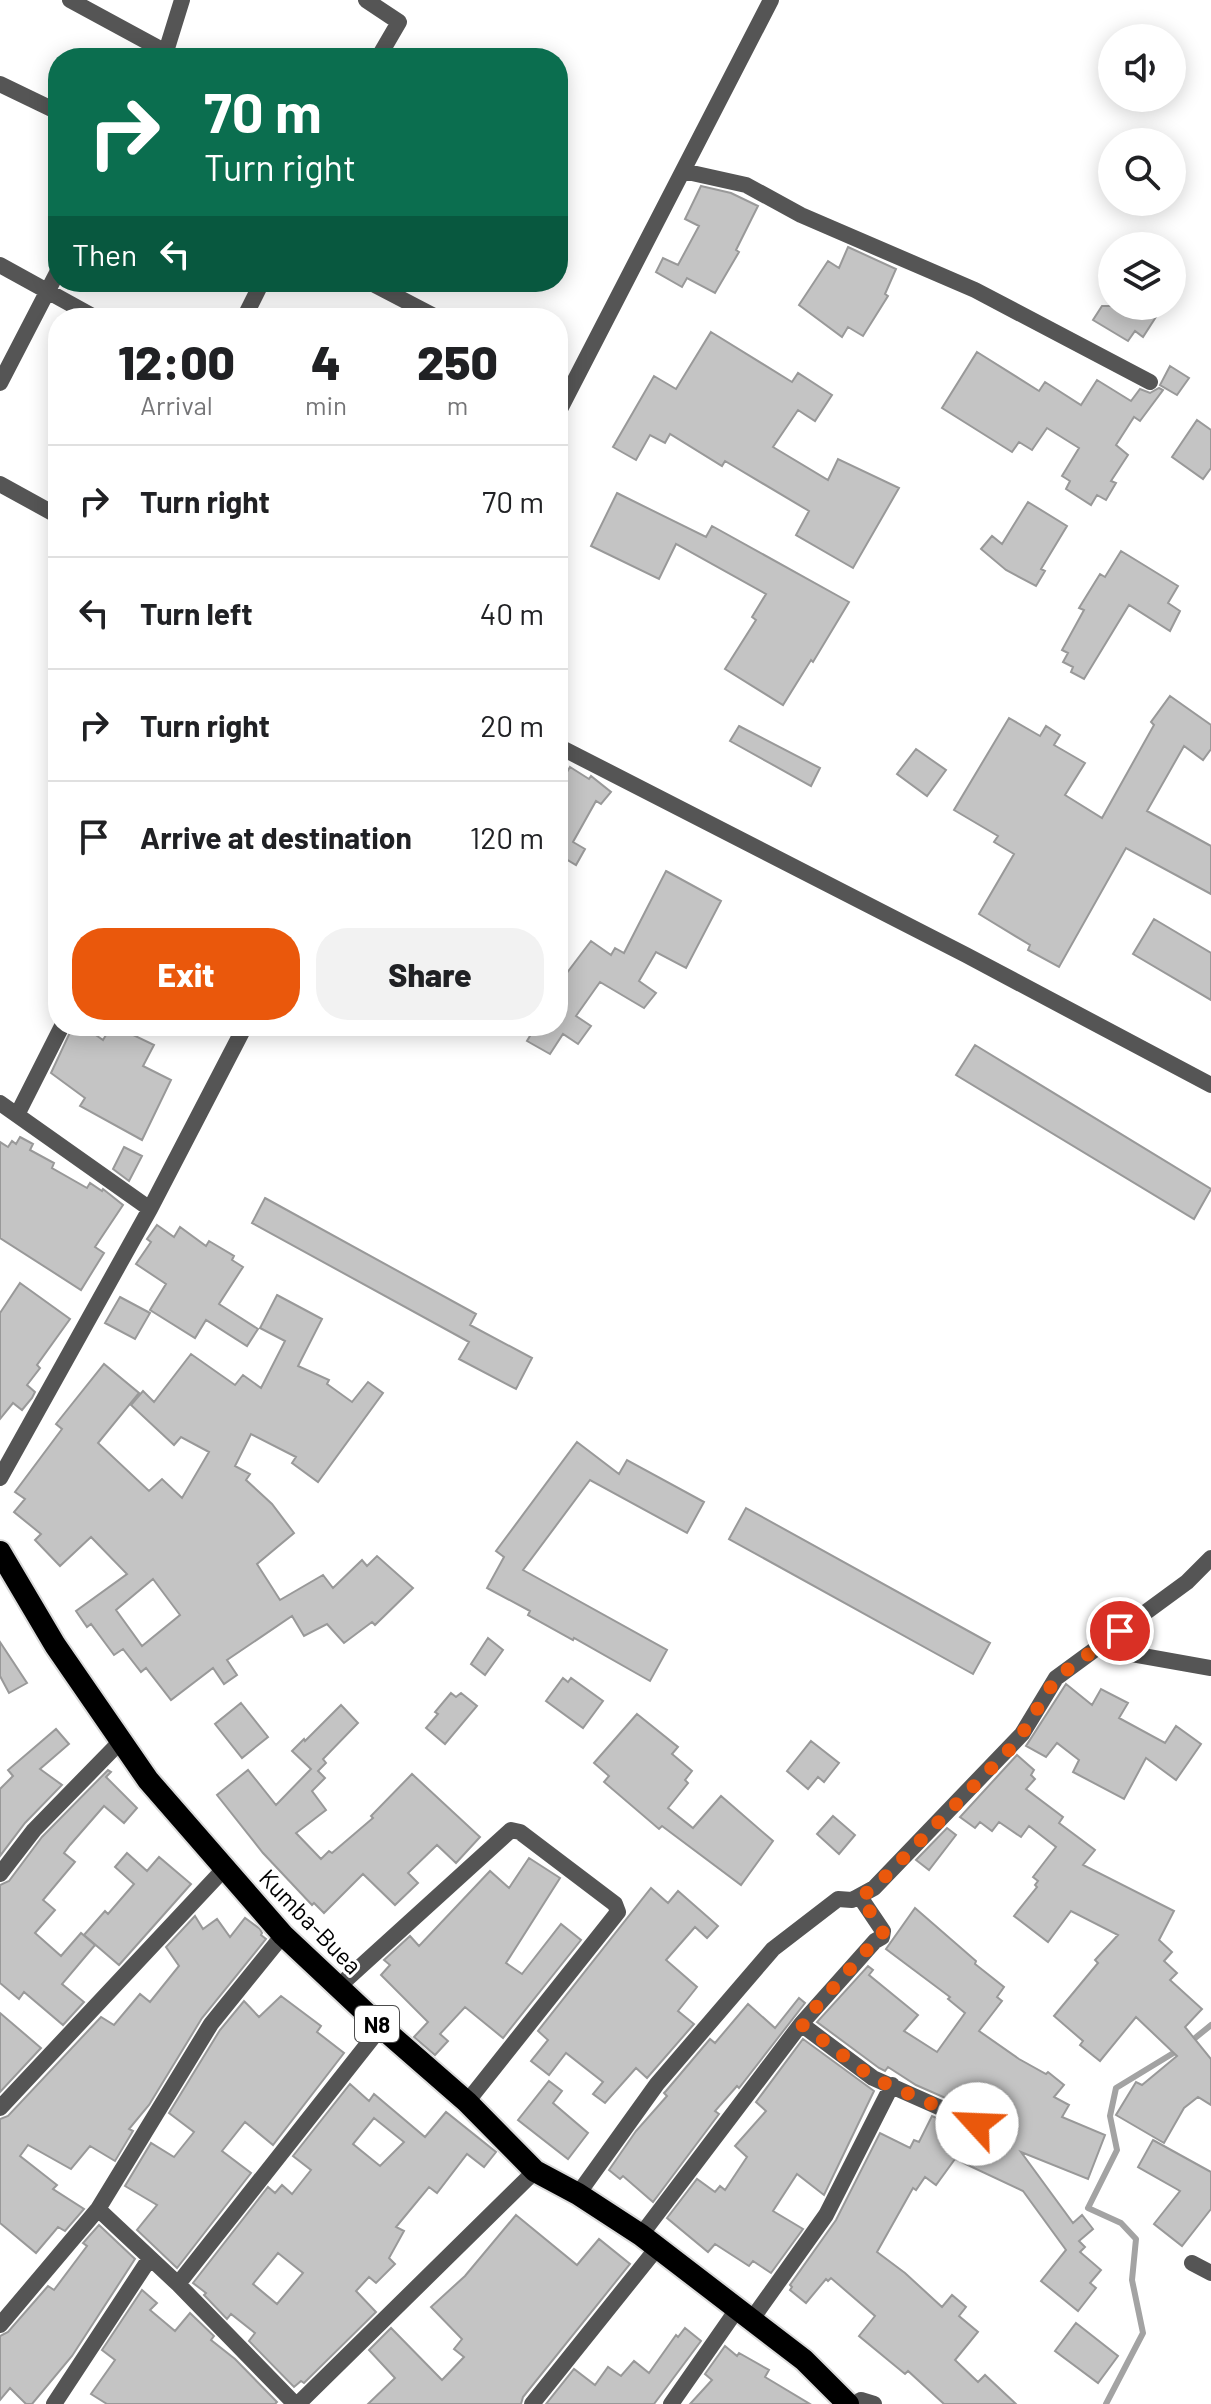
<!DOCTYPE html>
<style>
:root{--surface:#fff;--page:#f2f2f2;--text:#202124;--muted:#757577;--line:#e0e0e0;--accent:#ea580c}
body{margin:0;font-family:Barlow,sans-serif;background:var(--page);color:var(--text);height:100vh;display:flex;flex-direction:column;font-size:30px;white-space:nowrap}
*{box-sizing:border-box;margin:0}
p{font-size:26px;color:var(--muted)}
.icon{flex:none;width:44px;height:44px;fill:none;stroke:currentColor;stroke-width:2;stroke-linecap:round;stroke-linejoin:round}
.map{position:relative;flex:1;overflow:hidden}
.side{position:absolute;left:48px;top:308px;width:520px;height:728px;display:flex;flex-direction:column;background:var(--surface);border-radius:32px;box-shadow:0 4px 20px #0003}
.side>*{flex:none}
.banner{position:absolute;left:48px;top:48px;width:520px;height:244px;border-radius:32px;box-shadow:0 4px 20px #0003;background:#0b6e4f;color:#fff;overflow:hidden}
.controls{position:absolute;left:1098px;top:24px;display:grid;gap:16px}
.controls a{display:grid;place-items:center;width:88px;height:88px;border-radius:50%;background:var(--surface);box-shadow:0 4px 20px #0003;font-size:40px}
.pin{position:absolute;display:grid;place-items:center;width:68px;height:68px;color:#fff;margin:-34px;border:4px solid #fff;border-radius:50%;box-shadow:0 2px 8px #0007}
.me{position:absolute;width:88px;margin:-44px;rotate:295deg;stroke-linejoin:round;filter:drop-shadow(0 0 6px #0008)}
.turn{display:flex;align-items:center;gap:28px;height:168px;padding:0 24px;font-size:36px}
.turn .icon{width:104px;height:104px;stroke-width:2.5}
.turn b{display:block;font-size:56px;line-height:68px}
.then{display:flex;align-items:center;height:76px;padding:0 24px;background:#0003;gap:16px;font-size:30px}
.eta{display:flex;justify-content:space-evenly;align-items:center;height:136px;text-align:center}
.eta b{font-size:48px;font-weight:800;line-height:56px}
.action{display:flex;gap:16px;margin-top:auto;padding:16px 24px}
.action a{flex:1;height:92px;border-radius:32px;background:var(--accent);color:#fff;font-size:32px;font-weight:800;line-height:92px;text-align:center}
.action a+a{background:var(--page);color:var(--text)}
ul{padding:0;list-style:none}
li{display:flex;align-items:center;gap:24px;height:112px;padding:0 24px;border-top:2px solid var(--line)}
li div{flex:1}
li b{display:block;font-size:30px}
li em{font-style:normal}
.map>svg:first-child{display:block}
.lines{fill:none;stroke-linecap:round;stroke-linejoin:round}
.stream{stroke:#a3a3a3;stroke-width:6}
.building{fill:#c4c4c4;stroke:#999;stroke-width:2;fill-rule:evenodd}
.trunk-casing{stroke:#dbdbdb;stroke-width:26}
.minor{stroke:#555;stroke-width:16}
.trunk{stroke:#000;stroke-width:22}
.route{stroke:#ea580c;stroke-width:14;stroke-dasharray:0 25.2}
.labels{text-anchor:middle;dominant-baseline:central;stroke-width:6;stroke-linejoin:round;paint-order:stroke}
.shield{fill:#fff;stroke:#4c4c4c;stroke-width:2}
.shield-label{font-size:22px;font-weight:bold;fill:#000}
.street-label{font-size:24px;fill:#000;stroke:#fff}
</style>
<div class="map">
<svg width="1211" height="2404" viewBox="0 0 1211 2404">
<rect width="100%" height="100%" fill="#fff"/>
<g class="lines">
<path class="stream" d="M1189,2043L1211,2025
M1106,2404L1143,2333L1132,2280L1136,2239L1121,2223L1088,2208L1117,2150L1110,2116L1116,2088L1180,2049"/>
</g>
<path class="building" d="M701,186L731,193L758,206L736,250L739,252L715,293L687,278L682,287L656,272L663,258L678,265L699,226L685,219Z
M848,247L896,269L885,294L888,296L863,336L848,327L842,337L799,305L828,261L839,268Z
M1102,306H1163L1143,337L1135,331L1128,341L1093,320Z
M711,332L792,382L798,373L832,395L815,421L798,410L773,447L828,480L838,459L899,488L853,568L796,535L809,511L725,461L722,466L670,434L665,443L650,435L636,460L613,447L654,376L676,389Z
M977,352L1039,391L1045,382L1081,405L1097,380L1131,401L1140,389L1150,393L1159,388L1163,390L1140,421L1134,417L1116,445L1128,455L1111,481L1116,483L1106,500L1097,495L1091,505L1066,489L1070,481L1062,476L1079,448L1047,428L1032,450L1019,442L1012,452L942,408Z
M1170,366L1189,378L1177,395L1160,385Z
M1197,420L1211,430V468L1203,479L1172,457Z
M617,493L706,537L712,526L849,602L813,662L811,660L783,705L725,669L756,620L752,617L766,594L676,544L659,579L591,546Z
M1028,502L1067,526L1041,569L1045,571L1036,586L1006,570L981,549L992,536L1002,544Z
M1121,551L1178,586L1168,603L1180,611L1170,631L1129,605L1084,679L1071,672L1073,667L1063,662L1068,653L1062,650L1084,610L1079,608L1100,574L1105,577Z
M1170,696L1211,725V749L1203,760L1184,746L1147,811L1211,846V894L1126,848L1059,967L1028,950L1030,945L979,914L1014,854L994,842L998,836L954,810L1009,718L1040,736L1046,726L1060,735L1054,745L1085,763L1065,795L1102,818L1154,725L1151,722Z
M739,726L820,768L811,786L730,741Z
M916,749L946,770L927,796L897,774Z
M570,767L589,779L591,776L611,792L601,804L596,801L573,842L585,849L576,865L564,858L558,869V787Z
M666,871L721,901L686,968L656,952L639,981L656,993L644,1008L600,982L576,1016L591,1026L578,1044L563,1034L550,1054L527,1041L536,1026H558V976L563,978L591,941L611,955L615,948L624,953Z
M1154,919L1211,953V1000L1133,954Z
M73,1026H83L103,1040L110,1028L121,1034L123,1030L154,1045L143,1066L171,1080L142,1140L80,1106L85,1098L51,1073Z
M975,1045L1211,1189L1194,1219L956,1075Z
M20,1137L33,1144L30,1150L54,1163L52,1168L87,1188L90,1183L102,1191L103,1189L123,1205L95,1247L104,1253L81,1290L0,1238V1142L8,1147L12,1141L16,1144Z
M124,1147L142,1156L129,1181L113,1169Z
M265,1198L476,1314L470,1325L532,1358L516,1389L459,1359L469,1342L252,1223Z
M157,1225L174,1237L180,1227L206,1246L209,1241L234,1256L232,1260L243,1267L219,1304L258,1329L247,1346L206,1320L195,1338L150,1310L166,1284L136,1264L151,1242L147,1239Z
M20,1283L70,1319L37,1365L40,1368L27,1385L35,1392L32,1398L22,1410L13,1403L0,1419V1313Z
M277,1295L322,1319L298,1366L329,1380L327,1384L352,1402L368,1382L383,1393L318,1482L292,1463L296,1457L251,1434L235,1466L250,1474L246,1480L272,1504L294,1533L257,1564L280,1600L323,1575L333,1588L362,1560L367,1566L377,1556L413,1588L375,1625L372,1622L344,1643L327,1624L304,1636L292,1616L227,1660L237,1675L224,1684L213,1668L171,1700L146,1668L141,1672L123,1649L114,1655L91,1624L87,1627L76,1611L127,1574L91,1537L60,1566L35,1540L41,1534L14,1512L25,1499L15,1492L62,1429L56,1424L104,1364L139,1393L98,1443L149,1491L162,1479L182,1498L209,1452L181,1437L174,1445L131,1405L143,1391L154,1402L191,1354L235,1385L243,1375L261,1388L285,1341L260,1328ZM153,1579L180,1615L142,1646L116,1610Z
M120,1297L150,1313L135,1339L105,1323Z
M577,1442L619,1474L627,1460L704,1502L687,1533L590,1480L523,1570L667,1650L650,1681L574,1638L573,1640L528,1615L530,1611L487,1588L504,1557L496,1551Z
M746,1508L990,1643L973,1674L729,1539Z
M488,1638L503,1650L485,1675L471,1664Z
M0,1642L27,1683L9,1693L0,1676Z
M563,1678L568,1682L571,1678L603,1701L583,1728L546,1701Z
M1066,1684L1092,1705L1101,1689L1128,1703L1119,1718L1165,1743L1176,1726L1201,1744L1176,1780L1146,1758L1124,1799L1073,1772L1079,1760L1057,1743L1046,1757L1026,1746Z
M451,1693L456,1697L461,1693L477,1706L445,1744L426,1728L438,1714L435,1712Z
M241,1703L268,1737L242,1758L215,1724Z
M341,1705L358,1723L323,1759L326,1763L318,1771L325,1778L312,1791L326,1810L296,1833L321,1859L329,1851L332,1853L373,1818L371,1816L412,1774L480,1837L456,1863L437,1845L408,1873L418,1883L395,1905L363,1874L324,1913L314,1903L312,1905L263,1853L217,1795L248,1770L276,1805L311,1769L292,1751L304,1739L305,1741Z
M637,1714L678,1747L672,1754L692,1771L685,1780L688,1783L668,1808L693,1828L721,1796L773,1841L741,1885L662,1826L659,1829L604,1782L609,1776L594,1763Z
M56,1729L69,1744L40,1769L62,1785L25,1823L0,1856V1789L13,1776L8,1770Z
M811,1741L839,1763L824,1782L818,1777L808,1789L787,1771Z
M1017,1755L1034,1770L1031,1775L1035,1779L1026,1789L1063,1817L1059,1823L1095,1850L1083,1865L1174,1911L1159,1940L1172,1952L1164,1961L1177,1973L1170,1980L1202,2009L1185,2027L1211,2059V2105L1198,2097L1184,2108L1164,2143L1116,2115L1136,2082L1142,2085L1177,2056L1136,2017L1100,2061L1080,2045L1083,2041L1054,2016L1098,1963L1095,1960L1118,1935L1071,1911L1048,1942L1014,1916L1037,1887L1035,1885L1038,1881L1033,1877L1056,1847L1029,1826L1021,1837L999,1822L992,1831L980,1822L975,1828L960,1817Z
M108,1770L111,1772L106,1777L137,1808L124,1823L104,1806L70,1845L64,1853L75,1862L43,1900L55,1910L35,1933L61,1956L81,1933L95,1945L62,1984L84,2002L63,2025L24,1992L19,1999L0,1983V1885L9,1881L42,1837Z
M833,1816L855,1835L839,1854L817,1834Z
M947,1828L956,1835L929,1870L916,1860Z
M127,1853L147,1871L159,1857L191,1884L119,1965L84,1935L105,1911L108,1914L134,1884L115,1867Z
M529,1858L560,1878L506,1963L522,1974L561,1924L581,1940L503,2038L465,2007L440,2034L448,2041L435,2055L414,2037L428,2022L381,1975L390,1965L384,1960L410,1936L419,1946L490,1871L509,1888Z
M651,1888L668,1903L678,1891L718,1926L707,1938L695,1927L666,1960L697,1987L678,2011L694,2024L647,2078L636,2068L605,2103L593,2094L603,2082L566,2053L549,2075L531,2061L548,2040L538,2031Z
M915,1908L976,1961L975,1964L1004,1987L997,1997L1002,2001L979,2031L1019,2059L1046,2074L1048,2072L1064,2085L1054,2097L1069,2105L1062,2117L1105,2135L1088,2179L1021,2152L1073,2223L1082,2215L1093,2229L1079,2241L1085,2247L1080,2252L1101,2270L1090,2283L1096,2288L1078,2311L1041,2281L1066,2250L1023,2191L955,2159L936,2185L925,2177L916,2190L913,2188L877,2252L905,2273L942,2307L952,2295L966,2307L959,2316L978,2332L955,2360L978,2382L985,2375L1016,2404H944L908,2371L905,2374L859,2336L875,2316L831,2278L828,2281L826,2279L806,2303L790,2290L792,2287L790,2285L836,2220L880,2133L910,2148L914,2140L919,2142L932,2116L973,2134L983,2133L987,2128L988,2122L982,2114L916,2085L888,2067L885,2071L879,2068L817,2022L868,1966L873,1970L869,1975L918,2015L904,2031L937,2052L965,2013L948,1999L950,1997L886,1949Z
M195,1916L203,1929L217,1919L230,1937L245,1918L260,1929L262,1933L261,1935L266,1939L202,2018L149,2105L129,2129L133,2131L115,2161L90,2146L71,2169L28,2145L20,2156L57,2185L53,2189L84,2209L65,2231L58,2227L36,2253L0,2223V2119L8,2116L101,2017L114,2025L140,1994L150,2002L179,1966L166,1947Z
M281,1996L321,2026L317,2032L344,2053L273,2145L245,2122L222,2151L251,2173L177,2268L137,2230L157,2205L125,2186L151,2143L174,2157L194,2132L169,2113L220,2030L244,2001L259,2017Z
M799,1998L805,2003L739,2088L737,2086L715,2111L719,2114L653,2202L623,2176L620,2179L609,2170L636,2131L667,2096L664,2093L666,2091L710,2039L715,2043L748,2004L775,2028Z
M0,2013L41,2048L0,2092Z
M803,2039L874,2091L824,2195L797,2174L773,2211L803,2229L771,2273L753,2261L749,2266L715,2244L708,2252L667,2218L697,2179L715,2192L720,2186L725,2190L747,2157L735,2146L766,2111L756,2102Z
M549,2081L562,2091L553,2103L588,2133L568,2159L518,2120Z
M350,2084L369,2101L374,2094L425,2137L446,2112L496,2152L484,2167L467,2154L437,2193L429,2187L396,2227L404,2231L389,2258L395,2264L376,2283L369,2277L356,2291L376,2312L304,2383L301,2381L294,2387L249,2341L255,2333L231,2314L227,2319L204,2295L206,2293L193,2283L268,2187L275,2193L282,2185L292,2194L311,2170L293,2156ZM374,2118L404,2142L380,2166L353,2144ZM278,2253L303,2273L277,2304L253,2284Z
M1153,2140L1211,2172V2209L1182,2246L1154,2224L1180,2191L1138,2167Z
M516,2215L577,2265L599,2239L630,2264L523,2397L521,2404H368L395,2378L369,2350L391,2328L442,2380L464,2357L454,2349L462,2339L431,2307L465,2276Z
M99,2225L135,2259L72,2356L32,2404H26L10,2388L0,2400V2336L8,2332L48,2286L54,2290L87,2246L83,2243Z
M142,2290L157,2303L150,2310L175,2331L190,2313L214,2336L211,2340L235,2359L277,2402L275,2404H107L91,2394L115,2360L102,2350Z
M1076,2323L1118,2356L1098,2383L1055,2351Z
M685,2328L701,2341L654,2404H546L574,2369L595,2385L608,2367L621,2376L634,2361L649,2373L676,2335L678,2337Z
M725,2346L737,2356L739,2353L769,2370L765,2377L810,2404H690L712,2380L705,2374Z"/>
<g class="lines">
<defs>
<path id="trunk" d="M0,1552L55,1645L148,1780L283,1935L381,2027L467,2102L535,2171L578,2194L641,2235L804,2360L848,2404"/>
</defs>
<use href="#trunk" class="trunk-casing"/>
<path class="minor" d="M70,0L177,58
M366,0L399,22L378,58
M164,58L182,0
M0,84L58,112
M683,171L746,185L801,215L975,290L1150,382
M0,265L96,318
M369,282L438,318
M244,318L262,282
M0,383L58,271
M558,413L771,0
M0,484L58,516
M558,746L966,955L1211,1085
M0,1103L150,1209
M17,1115L62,1026
M0,1478L150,1209L245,1026
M1098,1648L1211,1668
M0,1874L34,1830L120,1742
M338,1987L511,1830L520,1832L615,1904L618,1912L467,2102
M801,2024L873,2078L977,2124
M0,2108L225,1868
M578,2194L657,2084L773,1949L838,1899L852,1900L874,1888L1022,1734L1056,1678L1187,1582L1211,1558
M98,2209L178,2284L295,2404
M641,2235L801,2024L875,1941L882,1937L883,1931L860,1897
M1192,2263L1211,2273
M178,2284L381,2027
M752,2319L826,2215L892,2085
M0,2325L98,2209L211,2024L283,1935
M54,2404L150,2258
M298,2404L535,2171
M532,2404L657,2248
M671,2404L738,2308
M855,2404L861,2400L874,2404"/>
<use href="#trunk" class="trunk"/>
</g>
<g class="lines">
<path class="route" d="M977,2124L873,2078L801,2024L875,1941L882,1937L883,1931L860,1897L874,1888L1010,1749L1022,1734L1056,1678L1120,1631"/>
</g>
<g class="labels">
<rect class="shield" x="355" y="2006" width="44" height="36" rx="6"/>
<g class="shield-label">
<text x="377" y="2024">N8</text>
</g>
<g class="street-label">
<text transform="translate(311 1921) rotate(46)">Kumba-Buea</text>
</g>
</g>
</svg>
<div class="controls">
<a><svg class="icon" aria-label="sound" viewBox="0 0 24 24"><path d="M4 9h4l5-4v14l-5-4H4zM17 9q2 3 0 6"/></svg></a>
<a><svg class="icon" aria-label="search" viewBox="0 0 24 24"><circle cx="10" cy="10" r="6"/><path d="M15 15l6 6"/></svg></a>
<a><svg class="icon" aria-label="layers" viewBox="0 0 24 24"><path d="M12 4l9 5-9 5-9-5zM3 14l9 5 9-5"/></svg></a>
</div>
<div class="pin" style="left:1120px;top:1631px;background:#d93025"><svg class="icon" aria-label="arrive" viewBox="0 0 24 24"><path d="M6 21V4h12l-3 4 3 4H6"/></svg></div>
<svg class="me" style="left:977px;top:2124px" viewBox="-20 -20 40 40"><circle r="19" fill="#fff"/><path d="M0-13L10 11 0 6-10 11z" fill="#ea580c"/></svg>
<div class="banner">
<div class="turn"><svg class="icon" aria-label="right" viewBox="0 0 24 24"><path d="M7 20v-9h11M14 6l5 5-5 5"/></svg><div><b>70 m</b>Turn right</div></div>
<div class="then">Then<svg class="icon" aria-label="left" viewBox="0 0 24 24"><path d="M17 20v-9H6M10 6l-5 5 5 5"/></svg></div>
</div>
<section class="side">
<div class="eta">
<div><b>12:00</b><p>Arrival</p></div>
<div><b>4</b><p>min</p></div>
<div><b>250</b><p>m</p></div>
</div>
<ul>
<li><svg class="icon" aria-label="right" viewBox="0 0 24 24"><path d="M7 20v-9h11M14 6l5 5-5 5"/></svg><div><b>Turn right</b></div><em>70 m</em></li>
<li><svg class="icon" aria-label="left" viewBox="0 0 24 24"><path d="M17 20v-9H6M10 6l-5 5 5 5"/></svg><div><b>Turn left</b></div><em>40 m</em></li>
<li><svg class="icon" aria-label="right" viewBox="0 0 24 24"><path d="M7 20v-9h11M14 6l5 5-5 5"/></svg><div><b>Turn right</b></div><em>20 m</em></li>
<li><svg class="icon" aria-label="arrive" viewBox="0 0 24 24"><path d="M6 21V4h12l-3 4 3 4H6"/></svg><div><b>Arrive at destination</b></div><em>120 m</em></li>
</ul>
<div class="action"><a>Exit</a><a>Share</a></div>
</section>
</div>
